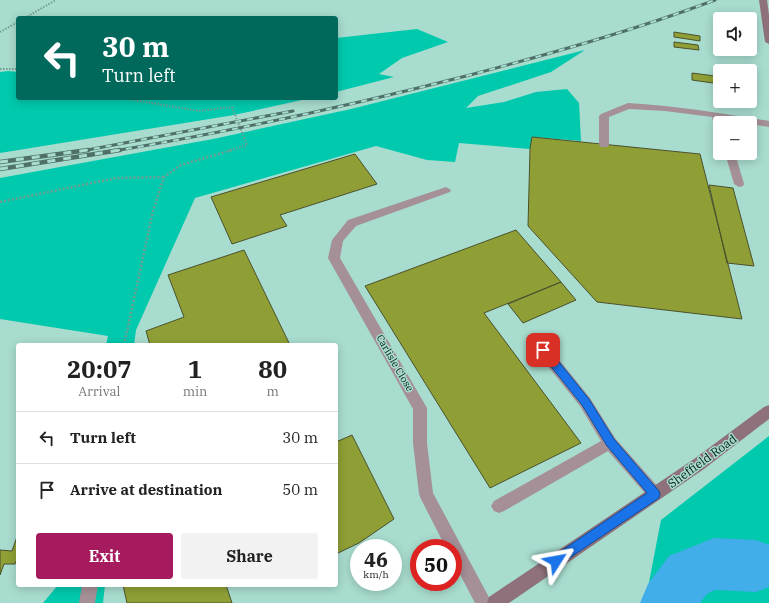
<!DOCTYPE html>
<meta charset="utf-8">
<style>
:root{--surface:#fff;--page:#f2f2f2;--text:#222;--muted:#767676;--line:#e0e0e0;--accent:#a61a5e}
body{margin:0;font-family:"IBM Plex Serif",serif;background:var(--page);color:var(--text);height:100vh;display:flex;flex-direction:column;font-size:15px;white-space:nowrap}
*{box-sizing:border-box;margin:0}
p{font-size:13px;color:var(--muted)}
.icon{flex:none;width:22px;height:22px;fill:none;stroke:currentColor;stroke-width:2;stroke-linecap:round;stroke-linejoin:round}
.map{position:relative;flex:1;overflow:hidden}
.sheet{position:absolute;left:16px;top:343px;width:322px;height:244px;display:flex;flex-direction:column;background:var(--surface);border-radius:4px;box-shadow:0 2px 10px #0003}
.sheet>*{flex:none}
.guide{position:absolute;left:16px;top:16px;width:322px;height:84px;border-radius:4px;box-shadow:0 2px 10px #0003;background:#00695c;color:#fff;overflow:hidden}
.tools{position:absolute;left:713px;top:12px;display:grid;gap:8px}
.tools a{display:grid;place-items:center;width:44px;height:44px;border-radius:4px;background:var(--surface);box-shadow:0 2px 10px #0003;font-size:20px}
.speed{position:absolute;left:350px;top:539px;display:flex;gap:8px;font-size:20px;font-weight:700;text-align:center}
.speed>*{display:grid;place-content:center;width:52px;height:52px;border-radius:50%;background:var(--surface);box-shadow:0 2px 10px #0003;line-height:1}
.speed small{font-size:10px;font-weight:400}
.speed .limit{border:6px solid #d22;background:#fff;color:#111}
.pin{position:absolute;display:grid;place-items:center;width:34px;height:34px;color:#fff;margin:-17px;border-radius:8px;box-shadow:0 2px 6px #0006}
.me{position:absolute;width:44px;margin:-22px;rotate:56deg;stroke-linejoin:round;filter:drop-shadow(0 0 3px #0008)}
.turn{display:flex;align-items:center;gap:14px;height:84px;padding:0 20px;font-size:18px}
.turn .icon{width:52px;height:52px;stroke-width:2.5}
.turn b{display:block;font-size:28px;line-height:34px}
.eta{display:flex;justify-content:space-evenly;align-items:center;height:68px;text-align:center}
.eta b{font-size:24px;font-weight:700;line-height:28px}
.button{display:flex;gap:8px;margin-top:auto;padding:8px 20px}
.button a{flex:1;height:46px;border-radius:4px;background:var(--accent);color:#fff;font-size:16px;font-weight:700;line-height:46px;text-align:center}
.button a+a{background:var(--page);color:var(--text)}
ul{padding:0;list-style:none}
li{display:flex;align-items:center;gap:12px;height:52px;padding:0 20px;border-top:1px solid var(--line)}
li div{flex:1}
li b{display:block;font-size:15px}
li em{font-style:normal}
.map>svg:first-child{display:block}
.green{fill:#01c9ad}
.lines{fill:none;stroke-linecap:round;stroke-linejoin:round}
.river{fill:#41ade9;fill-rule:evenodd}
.building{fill:#8f9f35;stroke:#4a512d}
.path-far1{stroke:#749e94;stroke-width:2;stroke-dasharray:1.5 1.5;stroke-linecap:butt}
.path{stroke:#749e94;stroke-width:2.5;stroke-dasharray:2 2;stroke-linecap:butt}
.lane{fill:#a49096;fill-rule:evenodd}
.street{fill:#a49096;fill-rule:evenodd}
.secondary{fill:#8e717a;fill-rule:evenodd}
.rail-far1-casing{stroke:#4e7068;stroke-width:3}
.rail-casing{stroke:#4e7068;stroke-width:4.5}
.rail-far1{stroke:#a8dccf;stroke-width:2;stroke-dasharray:6;stroke-linecap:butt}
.rail{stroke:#a8dccf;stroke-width:3;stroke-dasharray:8;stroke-linecap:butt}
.route{fill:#1a73e8;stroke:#114b97}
.labels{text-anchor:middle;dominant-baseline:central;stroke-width:3;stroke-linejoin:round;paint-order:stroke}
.street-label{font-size:10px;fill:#071c17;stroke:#a8dccf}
.near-street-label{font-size:12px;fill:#071c17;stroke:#a8dccf}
</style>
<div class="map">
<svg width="769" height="603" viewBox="0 0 769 603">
<rect width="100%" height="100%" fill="#a8dccf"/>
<path class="green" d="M417,29L448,42L402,58L379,74L394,77L336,92V38Z
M585,50L551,72L478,96L466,108L504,102L536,92L567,89L579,103L581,141L533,137L530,149L459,143L455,162L427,160L376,146L195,198L136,330L134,345H106L108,336L0,319V178L213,139L351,109Z
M8,71L18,72V98H311L234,115L0,153V72Z
M769,436V603H645L661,520Z
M58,585H105L103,603H43Z"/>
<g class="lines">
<path class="river" d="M714,538L756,540L769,545V587L756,592L715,590L707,594L700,603H640L648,584L669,556Z"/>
</g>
<path class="building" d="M674,32L700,36V41L674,37Z
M674,42L698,45L699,50L674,47Z
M715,71L720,72V84L692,80V73L715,76Z
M532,137L700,154L742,319L597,302L528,226L530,149Z
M355,154L377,184L280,215L287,226L232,244L211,197Z
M709,185L733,188L754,266L727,263Z
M516,230L561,282L484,313L581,443L490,488L365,286Z
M244,250L290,345H150L146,331L184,317L168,275Z
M561,282L576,300L523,323L508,304Z
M352,435L394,519L359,543L336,554V442Z
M18,534V557L15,564H4L0,575V550L12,551Z
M123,585H226L232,603H127Z"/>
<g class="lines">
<path class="path-far1" d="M25,18L56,0
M0,32L18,22
M0,69H18
M122,98L199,111L232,107L247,145L228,151"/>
<path class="path" d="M0,202L116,178L164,177
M124,345L153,211L164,177L181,165L232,150"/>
<path class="lane" d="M628,103C676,106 722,113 769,121V127L721,119L723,123H720V135L715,132L712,117L665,111L629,109L609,117V145L607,147H601L599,145V116L601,114Z
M725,153H735L744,184L743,186L739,187L734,184Z
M543,345L548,346L590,398L615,438L660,489L662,494L660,499L655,501L650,499L608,451L504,511L499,513L494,511L491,506L494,501L601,441L580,406L538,354L537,350L538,346Z
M82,585H98L95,603H79Z"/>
<path class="street" d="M446,187L451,190L450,192L356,226L343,241L340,258L427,408V443L433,493L492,603H475L453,561V548H446L421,499L419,494L413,443V409L328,258L332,240L348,220Z"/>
<path class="secondary" d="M759,0H767L769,15V44L765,42Z
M769,405V419L704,469L509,603H487L489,597L694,459L764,407Z"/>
<defs>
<path id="rail-far1" d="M82,151L293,111
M114,151C234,131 353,105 470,75C553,53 635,30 715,0"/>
<path id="rail" d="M0,162L88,150
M0,169L120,150"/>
</defs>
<use href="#rail-far1" class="rail-far1-casing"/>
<use href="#rail" class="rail-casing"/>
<use href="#rail-far1" class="rail-far1"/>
<use href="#rail" class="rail"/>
</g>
<path class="route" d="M543,346L547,347L589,399L614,439L659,491L660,494L659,498L556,567L552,566L550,561L552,557L647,493L607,446L582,405L540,353L538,350L540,347Z"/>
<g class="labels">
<g class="street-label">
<text transform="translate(395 363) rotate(60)">Carlisle Close</text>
</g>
<g class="near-street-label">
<text transform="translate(702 461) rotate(-36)">Sheffield Road</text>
</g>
</g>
</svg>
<div class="tools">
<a><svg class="icon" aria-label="sound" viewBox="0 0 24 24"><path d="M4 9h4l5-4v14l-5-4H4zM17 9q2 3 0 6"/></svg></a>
<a>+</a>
<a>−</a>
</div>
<div class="speed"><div>46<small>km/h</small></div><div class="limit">50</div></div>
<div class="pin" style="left:543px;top:350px;background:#d93025"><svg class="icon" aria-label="arrive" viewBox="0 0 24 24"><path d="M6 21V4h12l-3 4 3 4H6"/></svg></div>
<svg class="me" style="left:556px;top:561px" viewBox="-20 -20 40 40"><path d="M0-17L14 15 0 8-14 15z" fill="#1a73e8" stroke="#fff" stroke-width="4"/></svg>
<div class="guide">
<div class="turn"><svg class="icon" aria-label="left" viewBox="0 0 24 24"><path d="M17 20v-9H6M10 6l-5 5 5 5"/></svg><div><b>30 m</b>Turn left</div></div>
</div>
<section class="sheet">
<div class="eta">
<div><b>20:07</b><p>Arrival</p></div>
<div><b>1</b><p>min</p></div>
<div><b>80</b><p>m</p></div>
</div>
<ul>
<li><svg class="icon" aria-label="left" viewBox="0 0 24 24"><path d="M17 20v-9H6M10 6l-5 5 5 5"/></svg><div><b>Turn left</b></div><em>30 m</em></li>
<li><svg class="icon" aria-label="arrive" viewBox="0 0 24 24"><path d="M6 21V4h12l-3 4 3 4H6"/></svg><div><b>Arrive at destination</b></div><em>50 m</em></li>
</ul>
<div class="button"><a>Exit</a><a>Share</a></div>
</section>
</div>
